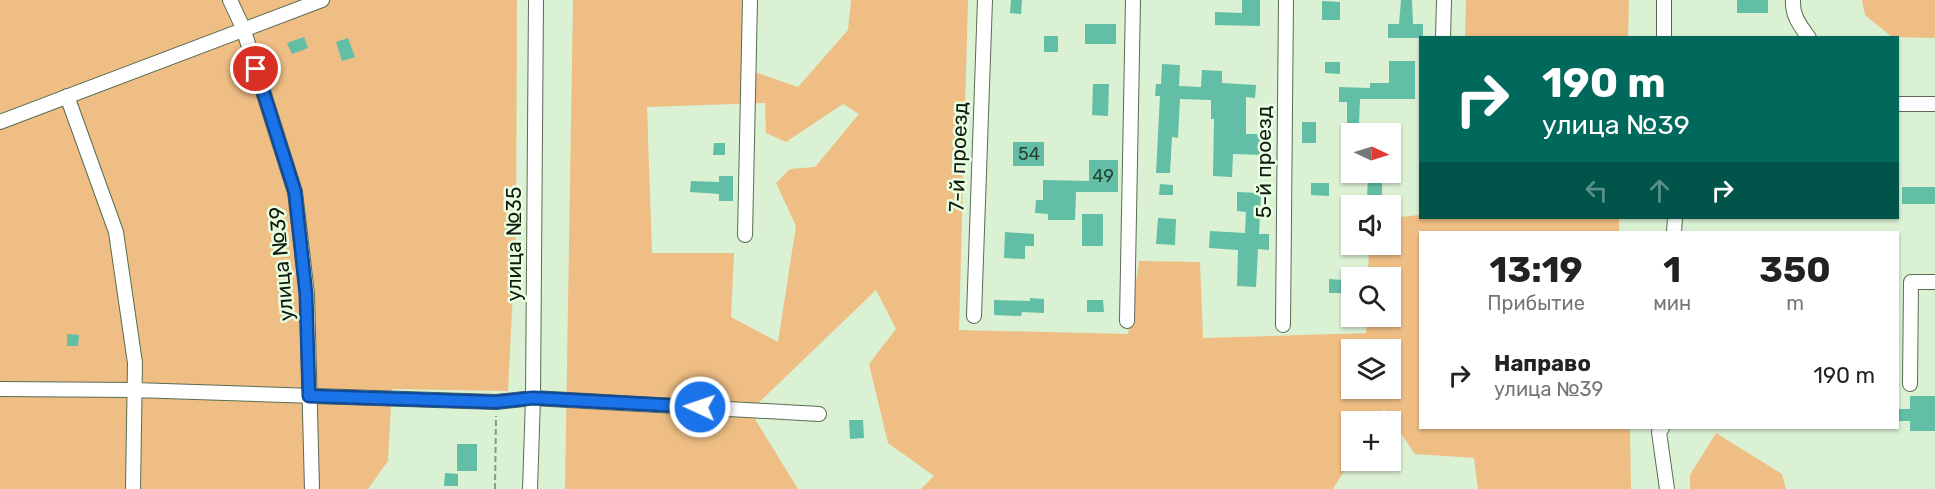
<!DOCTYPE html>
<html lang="ru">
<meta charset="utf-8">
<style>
:root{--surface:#fff;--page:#f2f2f2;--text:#222;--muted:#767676}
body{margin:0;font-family:Rubik,sans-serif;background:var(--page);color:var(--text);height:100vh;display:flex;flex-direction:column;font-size:22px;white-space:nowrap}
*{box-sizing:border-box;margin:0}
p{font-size:20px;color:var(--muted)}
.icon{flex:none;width:33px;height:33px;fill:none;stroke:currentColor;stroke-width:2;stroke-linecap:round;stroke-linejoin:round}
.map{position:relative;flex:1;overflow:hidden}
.drawer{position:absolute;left:1419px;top:231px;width:480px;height:198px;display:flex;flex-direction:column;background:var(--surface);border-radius:0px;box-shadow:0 2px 4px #0004}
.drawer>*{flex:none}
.hud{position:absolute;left:1419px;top:36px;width:480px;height:183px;border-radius:0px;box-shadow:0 2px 4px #0004;background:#00695c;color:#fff;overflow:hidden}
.needle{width:39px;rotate:94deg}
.controls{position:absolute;left:1341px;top:123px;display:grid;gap:12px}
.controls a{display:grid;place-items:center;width:60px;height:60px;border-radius:0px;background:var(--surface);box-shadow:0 2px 4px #0004;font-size:30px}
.pin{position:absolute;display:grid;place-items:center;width:51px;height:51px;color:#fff;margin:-26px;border:3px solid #fff;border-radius:50%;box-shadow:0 2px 6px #0007}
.me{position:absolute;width:66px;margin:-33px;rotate:273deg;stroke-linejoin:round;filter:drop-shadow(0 0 4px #0008)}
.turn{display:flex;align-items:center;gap:21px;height:126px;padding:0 24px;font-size:27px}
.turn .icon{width:78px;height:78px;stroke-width:2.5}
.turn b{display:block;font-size:42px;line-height:51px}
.lanes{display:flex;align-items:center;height:57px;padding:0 24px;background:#0003;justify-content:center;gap:30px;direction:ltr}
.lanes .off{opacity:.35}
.eta{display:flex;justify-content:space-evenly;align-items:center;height:102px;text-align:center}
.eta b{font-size:36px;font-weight:700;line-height:42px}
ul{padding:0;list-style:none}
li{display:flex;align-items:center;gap:18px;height:84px;padding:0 24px}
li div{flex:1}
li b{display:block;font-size:22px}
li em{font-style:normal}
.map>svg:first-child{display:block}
.green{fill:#eebe84;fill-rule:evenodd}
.building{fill:#62bea4}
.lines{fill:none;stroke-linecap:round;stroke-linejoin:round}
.minor-casing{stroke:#596c53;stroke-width:16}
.path{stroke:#899984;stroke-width:2;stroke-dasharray:6 3;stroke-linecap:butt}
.minor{stroke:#fff;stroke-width:14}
.route-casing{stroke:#114b97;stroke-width:15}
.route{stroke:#1a73e8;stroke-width:10}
.labels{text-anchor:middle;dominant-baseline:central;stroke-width:5;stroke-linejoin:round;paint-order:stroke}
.number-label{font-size:18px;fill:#264335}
.street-label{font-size:21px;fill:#121a10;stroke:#e8ffe1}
</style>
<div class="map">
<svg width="1935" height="489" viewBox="0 0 1935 489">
<rect width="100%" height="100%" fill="#dbf1d4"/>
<path class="green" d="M0,0H517L516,231L508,391L392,389L388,461L368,489H0Z
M573,0H758L755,72L798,87L848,30L851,0H968L959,330L1128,334L1139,261L1200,262L1203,338L1366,333L1367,317L1390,316V278L1368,277L1369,245L1390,244L1391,218L1420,215V218H1619V232H1420V428H1630L1631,489H1478L1474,458L1415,454L1384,409L1376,421L1352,422L1351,460L1333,489H921L934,476L888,443L869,364L896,329L876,290L750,411L798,489H565ZM765,103L766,133L786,142L843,104L859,114L815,167L790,169L776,183L796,226L778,342L731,317L734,253H652L647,107ZM1352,350H1390V388H1352Z
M1466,0H1629L1628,37H1465Z
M1862,0H1935V38L1892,37L1865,15Z
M1716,433L1782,474L1786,489H1690V475Z"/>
<path class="building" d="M1011,0H1022L1021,14L1010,13Z
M1242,0H1260V26L1215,25V12L1242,13Z
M1401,0H1412L1413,24H1423V38H1388V24H1399Z
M1737,0H1768V13H1737Z
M1322,1L1340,2V20H1322Z
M1085,24H1116V44H1085Z
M1044,36H1058V52H1044Z
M304,37L308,48L292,54L287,43Z
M348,38L355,57L342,61L336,42Z
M1389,61H1415V99H1360L1359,124H1347V102H1339V87L1370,88V83H1389Z
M1325,62H1340V74L1325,73Z
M1162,64L1180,65L1179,86L1201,87L1202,70L1222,71V83L1256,85L1255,98L1246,97V134H1264L1263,155L1233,154L1232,177L1213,176L1214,119H1211V100L1180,99L1178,138L1172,137L1170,173H1156L1160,96H1155L1156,84H1161Z
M1093,84H1109L1108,116L1092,115Z
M1302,122H1316V143H1302Z
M1013,142H1044V166H1013Z
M714,143H725V155H713Z
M1089,160H1118V192H1076L1075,220H1048V214L1035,213L1036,200H1043V180L1089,181Z
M1368,173L1382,174V198H1367Z
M719,176H733V201H719V194L690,192L691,181L719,182Z
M1311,183H1329V196L1311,195Z
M1160,184L1173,185V195H1159Z
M1902,187H1935V204H1902Z
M1237,192L1261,193L1259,234H1269V250L1258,249L1256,287L1237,286L1238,250L1209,248L1210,231L1245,233L1246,212L1237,211Z
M1082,214H1103V246H1082Z
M1158,218L1176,219L1175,245L1156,244Z
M1005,232L1034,234V246H1025V259L1004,258Z
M1329,279L1343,280V293H1329Z
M1030,298L1044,299V313L1022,312L1021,316L994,315V300L1030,301Z
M1087,300H1103L1104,312H1087Z
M67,334L79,335L78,346H67Z
M1910,396H1935V431H1910V421H1898V409H1910Z
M849,420H863L864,438L850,439Z
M457,444H477V471H457Z
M445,473L458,474V486H444Z"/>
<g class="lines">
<defs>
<path id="minor" d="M230,0L243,28L295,192L307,294L312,489
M1664,0V38
M1793,0C1792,16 1800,25 1809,38
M1443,38L1444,0
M67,96L116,232L135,363L133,489
M1898,104H1935
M0,122L322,0
M1674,232L1675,218
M745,235L750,0
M974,316L985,0
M1127,321L1133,0
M1283,325L1286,0
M1910,384L1911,282H1935
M0,389L134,390L496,402L533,398L819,414
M1662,428L1659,432L1667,489
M530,489L533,398L536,0"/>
</defs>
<use href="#minor" class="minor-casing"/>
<path class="path" d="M495,489L496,416"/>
<use href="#minor" class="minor"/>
</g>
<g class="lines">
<defs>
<path id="route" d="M256,69L295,192L306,294L309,396L496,402L533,398L700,407"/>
</defs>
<use href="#route" class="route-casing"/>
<use href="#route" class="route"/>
</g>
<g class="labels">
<g class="number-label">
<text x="1029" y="154">54</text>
<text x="1103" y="176">49</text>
</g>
<g class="street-label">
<text transform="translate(958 157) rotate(-88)">7-й проезд</text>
<text transform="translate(1263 162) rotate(-90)">5-й проезд</text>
<text transform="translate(513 244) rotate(-90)">улица №35</text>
<text transform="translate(281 264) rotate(-95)">улица №39</text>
</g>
</g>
</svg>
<div class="controls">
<a><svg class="needle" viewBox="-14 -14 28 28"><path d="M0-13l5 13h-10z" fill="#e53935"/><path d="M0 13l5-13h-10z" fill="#767676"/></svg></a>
<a><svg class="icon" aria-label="sound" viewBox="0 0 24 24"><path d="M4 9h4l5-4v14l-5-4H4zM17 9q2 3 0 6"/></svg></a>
<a><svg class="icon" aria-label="search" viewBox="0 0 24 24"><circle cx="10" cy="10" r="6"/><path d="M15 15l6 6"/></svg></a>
<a><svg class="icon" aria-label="layers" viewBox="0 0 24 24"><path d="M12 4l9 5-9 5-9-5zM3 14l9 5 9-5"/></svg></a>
<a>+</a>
</div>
<div class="pin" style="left:256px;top:69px;background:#d93025"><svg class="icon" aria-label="arrive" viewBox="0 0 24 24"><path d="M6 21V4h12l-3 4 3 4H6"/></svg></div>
<svg class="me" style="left:700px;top:407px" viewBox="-20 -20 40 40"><circle r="17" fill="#1a73e8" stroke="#fff" stroke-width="3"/><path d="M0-11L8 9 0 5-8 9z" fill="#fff"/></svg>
<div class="hud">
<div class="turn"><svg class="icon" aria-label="right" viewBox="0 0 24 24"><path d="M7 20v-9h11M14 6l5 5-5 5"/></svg><div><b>190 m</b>улица №39</div></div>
<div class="lanes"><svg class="icon off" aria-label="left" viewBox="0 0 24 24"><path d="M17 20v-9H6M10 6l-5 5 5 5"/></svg><svg class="icon off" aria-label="ahead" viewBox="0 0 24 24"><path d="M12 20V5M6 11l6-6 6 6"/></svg><svg class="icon" aria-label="right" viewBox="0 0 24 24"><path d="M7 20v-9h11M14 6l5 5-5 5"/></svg></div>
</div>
<section class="drawer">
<div class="eta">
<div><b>13:19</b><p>Прибытие</p></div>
<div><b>1</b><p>мин</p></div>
<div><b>350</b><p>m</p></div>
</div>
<ul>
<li><svg class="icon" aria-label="right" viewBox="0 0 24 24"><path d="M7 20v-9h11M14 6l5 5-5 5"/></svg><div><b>Направо</b><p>улица №39</p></div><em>190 m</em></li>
</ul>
</section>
</div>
